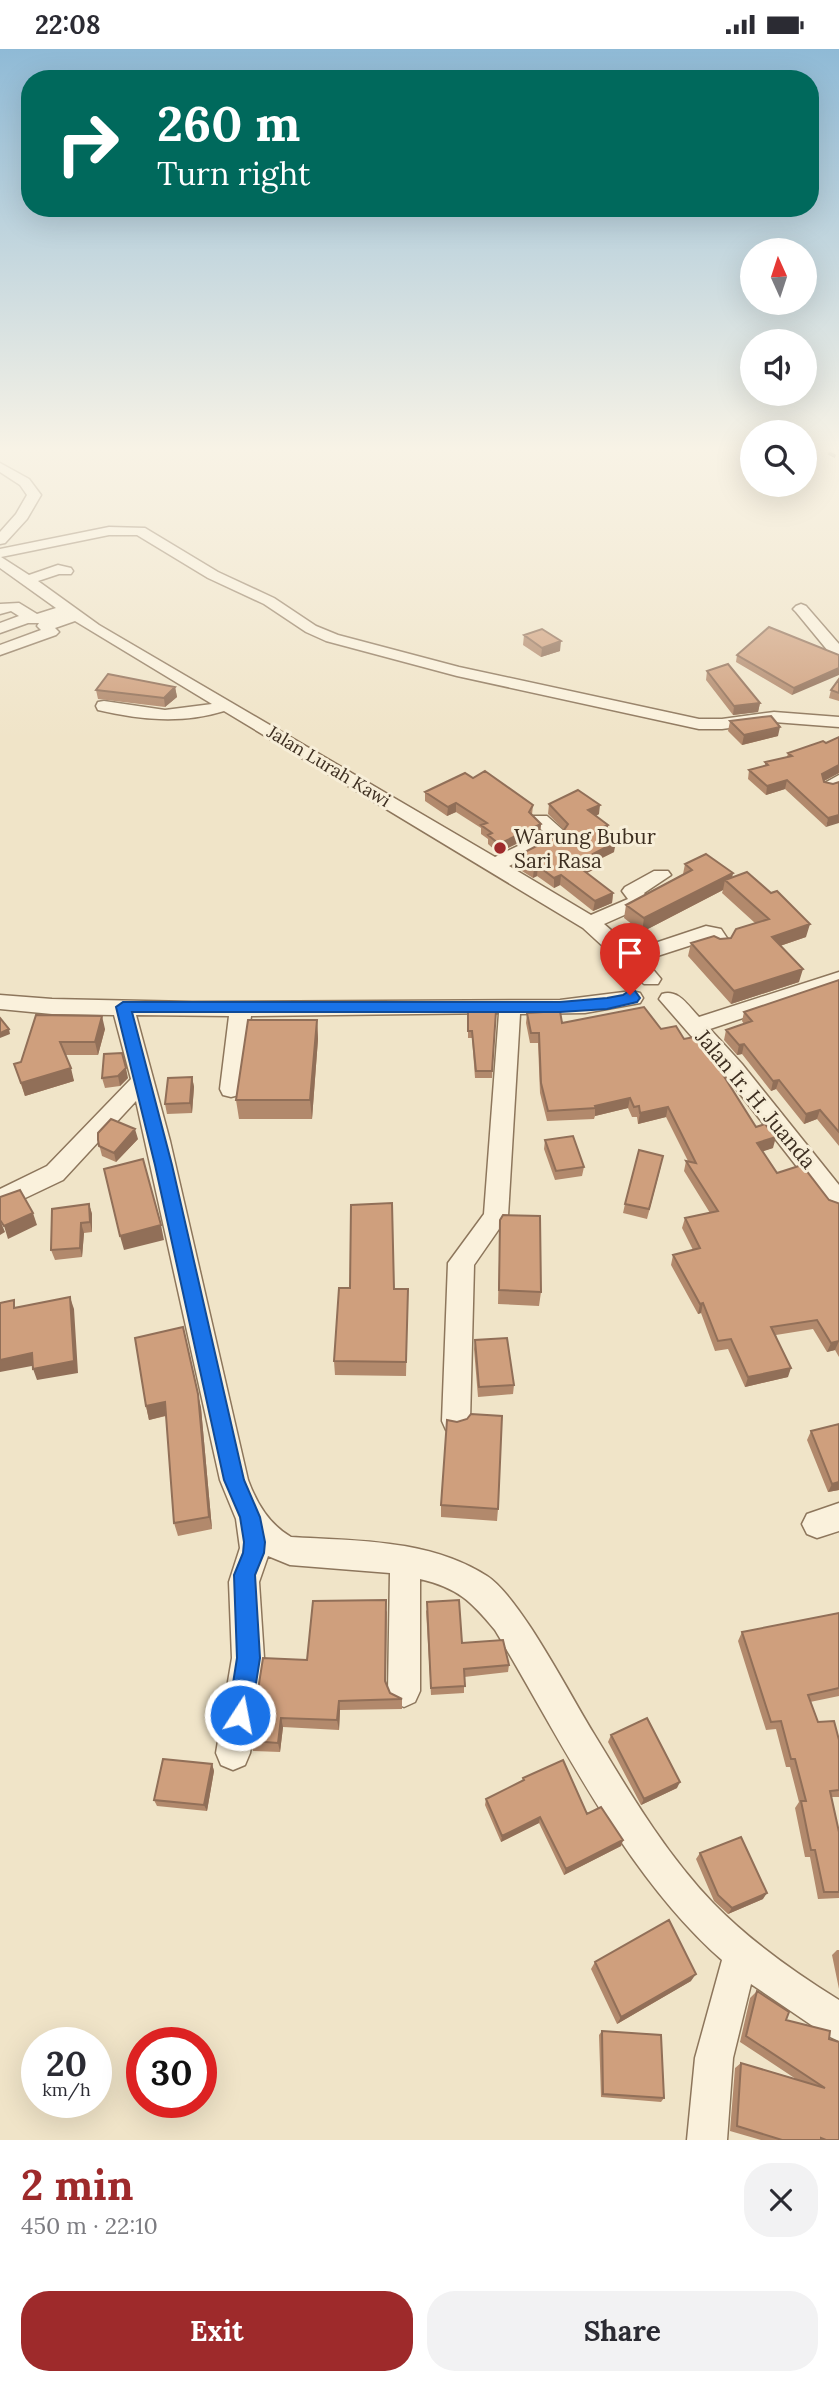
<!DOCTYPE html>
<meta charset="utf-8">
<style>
:root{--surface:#fff;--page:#f2f2f3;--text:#2b2b33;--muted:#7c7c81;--accent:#9e2a2b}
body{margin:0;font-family:Lora,serif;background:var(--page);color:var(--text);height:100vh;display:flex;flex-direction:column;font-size:26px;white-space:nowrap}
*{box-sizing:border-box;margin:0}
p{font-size:23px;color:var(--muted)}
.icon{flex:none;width:38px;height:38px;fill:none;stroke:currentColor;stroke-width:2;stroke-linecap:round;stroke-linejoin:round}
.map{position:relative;height:2091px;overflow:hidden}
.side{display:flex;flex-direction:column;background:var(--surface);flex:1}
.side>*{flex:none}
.banner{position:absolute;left:21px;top:21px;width:798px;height:147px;border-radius:28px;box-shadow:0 7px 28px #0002;background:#00695c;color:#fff;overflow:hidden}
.needle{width:46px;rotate:357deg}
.fabs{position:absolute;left:740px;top:189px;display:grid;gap:14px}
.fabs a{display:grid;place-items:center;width:77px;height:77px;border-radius:50%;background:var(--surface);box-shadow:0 7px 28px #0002;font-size:35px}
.speed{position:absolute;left:21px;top:1978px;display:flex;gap:14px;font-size:35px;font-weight:700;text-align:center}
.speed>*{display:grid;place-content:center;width:91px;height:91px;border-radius:50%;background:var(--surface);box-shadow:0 7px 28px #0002;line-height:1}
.speed small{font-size:18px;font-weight:400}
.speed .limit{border:10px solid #d22;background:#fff;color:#111}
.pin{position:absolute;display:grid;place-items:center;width:60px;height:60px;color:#fff;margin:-72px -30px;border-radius:50% 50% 50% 0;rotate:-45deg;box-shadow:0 0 7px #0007}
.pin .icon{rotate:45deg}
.me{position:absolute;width:77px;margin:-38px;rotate:11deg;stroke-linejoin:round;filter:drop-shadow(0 0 5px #0008)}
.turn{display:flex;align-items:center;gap:24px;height:147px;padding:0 21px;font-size:32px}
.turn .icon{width:91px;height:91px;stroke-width:2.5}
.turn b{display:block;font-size:49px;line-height:60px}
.round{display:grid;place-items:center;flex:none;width:74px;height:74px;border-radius:28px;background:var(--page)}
.head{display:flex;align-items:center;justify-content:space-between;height:119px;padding:0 21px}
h1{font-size:42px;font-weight:800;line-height:52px;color:var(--accent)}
.cta{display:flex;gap:14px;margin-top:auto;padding:14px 21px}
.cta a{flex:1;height:80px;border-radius:28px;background:var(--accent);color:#fff;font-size:28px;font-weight:800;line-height:80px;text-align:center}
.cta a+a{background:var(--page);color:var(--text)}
.status{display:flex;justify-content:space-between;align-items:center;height:49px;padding:0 35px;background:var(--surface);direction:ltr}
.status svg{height:19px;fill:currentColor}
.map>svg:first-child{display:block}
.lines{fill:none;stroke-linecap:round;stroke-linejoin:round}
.minor-casing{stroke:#8d765c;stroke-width:3}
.minor{fill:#faf1dc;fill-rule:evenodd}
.rail{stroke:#3d2e20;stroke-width:3.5;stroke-dasharray:8 8;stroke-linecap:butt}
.wall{fill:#b2896c}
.shaded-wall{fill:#916f58}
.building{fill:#cf9f7d;stroke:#916f58;stroke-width:2}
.route{fill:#1a73e8;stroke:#114b97;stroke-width:2}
.poi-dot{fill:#9e2a2b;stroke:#f7eed8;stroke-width:2.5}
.labels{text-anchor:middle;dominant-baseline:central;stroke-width:6;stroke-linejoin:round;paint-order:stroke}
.far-street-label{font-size:18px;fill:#3d2e20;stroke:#f7eed8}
.poi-label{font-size:21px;fill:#3d2e20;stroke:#f7eed8;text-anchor:start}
.street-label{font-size:21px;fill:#3d2e20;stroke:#f7eed8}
</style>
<div class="status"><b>22:08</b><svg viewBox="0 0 49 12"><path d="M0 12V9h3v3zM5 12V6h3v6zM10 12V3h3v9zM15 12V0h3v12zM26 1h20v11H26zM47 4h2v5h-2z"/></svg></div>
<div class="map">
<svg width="839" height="2091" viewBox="0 0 839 2091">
<rect width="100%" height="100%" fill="#f0e4c8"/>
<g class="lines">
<defs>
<path id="minor" d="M0,414L29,430L41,446L27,470L5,494L0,495V483L16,465L27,446L20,436L0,423Z
M109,478L145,479L218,523L274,549L316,577L338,586L459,618L699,670H722L774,663L839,668V678L774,673L722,680H699L457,627L326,592L306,583L264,555L208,529L137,486H109L1,508L29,526L58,516L71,519L73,522L71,525H59L38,532L99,576L495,808L545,784L531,771L533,767H547L565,783L560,791L509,817L591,866L628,850L622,842L625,838L654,822H668L671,826L644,844L650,852L647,856L604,875L634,901L706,877L721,880L731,895L728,900C716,903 714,899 707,891L645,911L661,930L658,935H644L583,879L224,662C182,675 141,671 98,661L96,657L98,653L104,652L165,661L212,655L75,572L55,579L59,583L56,586L0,606V596L41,581L37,577L39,574H28L0,584V574L19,567L11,562L0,565V555L19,554L37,565L56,559L0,519V500Z
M801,555L806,557L839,595V610L833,608L796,563L793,560L796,557Z
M839,726V738L830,741L824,740L821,736Z
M839,923V937L710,980L742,1015L839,1136V1163L830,1160L726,1027L659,950L662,945C679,940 688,957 699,968Z
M632,942L640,944L643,949L640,954L585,964L520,965L508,1167L474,1216L470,1372L466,1381L456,1384L446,1381L442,1372L448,1214L484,1165L499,964L251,967L242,1040L239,1046L231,1048L223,1046L220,1040L229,967L136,966L170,1092L248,1431C257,1455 269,1475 291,1488C357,1492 429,1490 487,1527C520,1548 571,1648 594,1685C630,1744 665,1804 713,1854C750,1892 794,1923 839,1951V1992L826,1986L751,1935L733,2009L727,2091H687L695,2009L722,1911C625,1826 561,1691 495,1581C471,1552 458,1539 420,1530V1642L415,1653L404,1658L393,1653L388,1642L390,1524L290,1516L268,1507L259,1533L264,1609L250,1704L245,1716L233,1721L221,1716L216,1704L232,1609L229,1533L240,1499L236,1470L220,1431L136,1052L63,1131L0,1161V1140L47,1117L131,1030L114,966L52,965L0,960V946L52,950L192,953L560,951Z
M839,1454V1482L817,1489L807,1485L802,1475L807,1465Z"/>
</defs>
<use href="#minor" class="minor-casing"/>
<use href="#minor" class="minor"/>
<path class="rail" d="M814,397L839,409"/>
</g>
<path class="wall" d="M524,586L560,602L541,608L523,596Z
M737,606H839L792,646L736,613Z
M707,622L760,654L758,663L733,666L706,631Z
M839,630V652L829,649L831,641Z
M175,638L177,648L165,658L98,650L96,641Z
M730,672L778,687L742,696L728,682Z
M839,688V724L824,732V733L833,735L839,733L826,778L785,740L766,746L748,730L749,721L765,717V713L787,708L788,704L826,694Z
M473,729L533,756L532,766L541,775L540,783L498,804L488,795V790L481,785V779L456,763L447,767L425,752V743Z
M549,755L599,765L596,767L608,776L607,786H605L614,803L598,811L597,819L587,824L613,844L612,854L593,862L560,836L554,839L537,827L533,829L514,817L515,808L562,784L564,781L548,765Z
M685,815L733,829L806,888L780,897L799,933L731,955L688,907L691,894L731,889L755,874L722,844L723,841L642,883L624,869L626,856L683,825Z
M839,931V1097L817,1070L804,1075L776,1040L771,1042L742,1005L737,1006L724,991L726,981L744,975L742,972L744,963Z
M468,961L496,962L492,1029H475L472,989H468Z
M527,964L562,974L661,980L684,990L710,1007L756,1078L773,1099L762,1102L777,1124L839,1155V1308L835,1301L827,1303L813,1280L776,1286L788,1328L745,1338L728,1300L715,1302L701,1264L698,1265L671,1216L673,1206L693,1201L682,1179L685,1169L710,1164L684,1122L686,1112H688L666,1068L638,1075L637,1068H632L628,1059L595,1067L594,1070L547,1072L540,1044L538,994H530L526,974Z
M36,966L105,980L98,1006H65L74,1032L25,1047L14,1015L21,1013Z
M317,971L318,990L312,1070H239L236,1051Z
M104,1005L128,1029L120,1037L105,1039L102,1029Z
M192,1028L194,1038L192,1064L167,1065L165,1055Z
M138,1090L116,1113L102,1107L98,1091Z
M545,1091L584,1118L582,1127L555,1131L544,1100Z
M661,1117L647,1170L623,1164L625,1155Z
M89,1155L92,1165V1183L84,1184L82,1208L55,1211L51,1201Z
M500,1171L541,1243L539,1257L498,1255Z
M408,1240L406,1327L335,1326L334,1312Z
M183,1278L201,1359L212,1480L178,1487L174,1474L166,1367L149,1371L146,1357L135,1289Z
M475,1291L514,1336L513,1345L478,1348L474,1300Z
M811,1382L839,1441L828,1443L807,1391Z
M441,1456L498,1460L497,1472L441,1468Z
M426,1561L462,1594L509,1616L508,1623L464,1628V1644L431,1646Z
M387,1562L386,1633L390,1644L402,1650V1660L340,1661L339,1681L283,1678L280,1703L253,1702L250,1692L307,1611Z
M839,1564V1647L810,1653L818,1673L839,1691V1748H831L839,1783V1849L818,1850L810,1808H805L795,1759L799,1753L790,1718H786L776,1680L766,1681L738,1592L742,1583Z
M611,1686L677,1739L641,1756L608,1693Z
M212,1715L214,1722L207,1762L157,1757L154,1751Z
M523,1729L587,1765L623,1791L621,1797L564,1826L539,1774L501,1793L485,1756L486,1750L523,1732Z
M700,1804L763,1850L728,1865L714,1852L696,1810Z
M837,1901H839V1940L832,1906Z
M595,1913L691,1932L617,1975L591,1920Z
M757,1942L786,1971L829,1990L839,2091H761L730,2082L735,2019L741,2014L796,2030L740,1993L750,1949Z
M602,1982L664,2049L661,2053L601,2048L599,1986Z"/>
<path class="shaded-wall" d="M561,592L560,602L541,608L542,599Z
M839,619V626L792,646L794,639Z
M175,638L177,648L165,658L164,649Z
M760,654L758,663L733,666L734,657Z
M780,678L778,687L742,696L744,686Z
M839,716V724L820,734L822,725Z
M787,731L785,740L766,746L767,737Z
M456,754V763L447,767L448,758Z
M600,756L599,765L587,771L588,761Z
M839,766V774L826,778L828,769Z
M541,775L540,783L498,804L499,795Z
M608,776L607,786L596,790L597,781Z
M616,793L614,803L598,811L597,819L578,828L579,818L593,805Z
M538,817L537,827L533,829L534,819Z
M733,824L731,836L725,831L723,841L642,883L644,869Z
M561,826L560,836L554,839V829Z
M613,844L612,854L593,862L595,852Z
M810,875L806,888L768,901L772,888Z
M803,920L799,933L731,955L734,942Z
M102,967L105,980L98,1006L95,993Z
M317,971L318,990L312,1070L310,1051Z
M9,980L10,985L0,989V984Z
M744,995L742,1005L737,1006L739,996Z
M71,1019L74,1032L25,1047L21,1034Z
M126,1019L128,1029L120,1037L118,1027Z
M192,1028L194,1038L192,1064L190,1054Z
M779,1031L776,1040L771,1042L773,1032Z
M630,1049L628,1059L595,1067V1057Z
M668,1058L666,1068L638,1075L640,1064Z
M820,1061L817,1070L804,1075L806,1065Z
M135,1080L138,1090L116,1113L114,1104Z
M776,1088L773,1099L755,1105L757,1094Z
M89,1155L92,1165V1183L90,1173Z
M33,1164L37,1176L8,1190L4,1177Z
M0,1171L5,1183L0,1186Z
M81,1174L84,1184L82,1208L80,1199Z
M161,1176L164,1191L124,1201L120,1187Z
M70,1248L74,1260L78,1324L37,1331L33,1320Z
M703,1254L701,1264L698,1265L700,1255Z
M183,1278L201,1359L212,1480L209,1468Z
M839,1292L835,1301L827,1303L831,1294Z
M32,1304L37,1316L0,1323V1311Z
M791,1319L788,1328L745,1338L748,1328Z
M165,1353L168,1366L149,1371L146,1357Z
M839,1433V1441L828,1443L832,1435Z
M339,1652L340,1661L339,1681L337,1671Z
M281,1669L283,1678L280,1703L278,1694Z
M212,1715L214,1722L207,1762L204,1756Z
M680,1733L677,1739L641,1756L644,1750Z
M540,1768L539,1774L501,1793L502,1787Z
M623,1791L621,1797L564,1826L566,1820Z
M767,1844L763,1850L728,1865L732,1859Z
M696,1925L691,1932L617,1975L621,1968Z"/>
<path class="building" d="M769,578L839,606V619L794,639L737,606Z
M542,580L561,592L542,599L524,586Z
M728,615L760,654L734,657L707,622Z
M108,625L175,638L164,649L96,641Z
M839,630V644L831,641Z
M771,667L780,678L744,686L730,672Z
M839,688V716L822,725L824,733L833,735L839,733V766L828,769L787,731L767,737L749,721L768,716L765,713L792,707L788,704L823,692L826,694Z
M485,722L533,756L529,763L541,775L499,795L488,786L492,784L481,776L487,774L456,754L448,758L425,743L465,724L473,729Z
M578,741L600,756L588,761L608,776L597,781L616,793L593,805L598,809L579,818L613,844L595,852L561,826L554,829L538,817L534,819L515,808L562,784L568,775L549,755Z
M706,805L733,824L644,869L626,856L692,821L685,815Z
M747,823L771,844L777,842L810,875L772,888L803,920L734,942L691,894L714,887L720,890L731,889L736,880L769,870L725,831Z
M839,931V1083L820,1061L806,1065L779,1031L773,1032L744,995L739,996L726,981L752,972L744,963Z
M644,958L661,980L676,977L684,990L699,987L712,1002H708L756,1078L765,1075L776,1088L757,1094L777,1124L802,1116L829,1151L838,1154L839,1155V1292L831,1294L817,1271L771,1278L791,1319L748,1328L731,1290L718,1292L703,1254L700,1255L673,1206L700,1199L685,1169L718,1162L686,1112L696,1114L668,1058L640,1064L639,1057L634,1058L630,1049L595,1057L596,1059L548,1062L541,1034L539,984H531L527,964L560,962L562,974Z
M468,961L496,962L492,1022H476L472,982H468Z
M36,966L102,967L95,993H60L71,1019L21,1034L14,1015L21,1013Z
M0,969L9,980L0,984Z
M248,971H317L310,1051H236Z
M122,1004L126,1019L118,1027L102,1029L104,1005Z
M192,1028L190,1054L165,1055L168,1029Z
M111,1070L135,1080L114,1104L99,1097L98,1091V1084Z
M573,1087L584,1118L556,1122L545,1091Z
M639,1101L663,1107L649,1160L625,1155Z
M143,1110L161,1176L120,1187L104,1120Z
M20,1141L33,1164L4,1177L0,1171V1148Z
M392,1154L394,1240H408L406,1313L334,1312L339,1239H350L351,1156Z
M89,1155L90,1173L81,1174L80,1199L51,1201L52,1160Z
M503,1166L540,1167L541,1243L499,1241L500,1171Z
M70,1248L74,1312L33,1320L32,1304L0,1311V1254L14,1251V1259Z
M183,1278L198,1345L209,1468L174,1474L165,1353L146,1357L135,1289Z
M507,1289L514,1336L479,1338L475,1291Z
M471,1365L502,1367L498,1460L441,1456L447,1371L457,1373L467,1370Z
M839,1375V1433L832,1435L811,1382Z
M386,1551L385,1632L390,1644L402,1650L339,1652L337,1671L281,1669L278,1694L250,1692L263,1609L307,1611L313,1552Z
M459,1551L462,1594L503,1591L509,1616L464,1620L465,1637L431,1639L427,1553Z
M839,1564V1639L808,1646L818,1673L834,1672L839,1691V1741L830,1742L839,1783V1843H824L815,1801H811L801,1752H806L795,1710H791L781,1672L771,1673L742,1583Z
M647,1669L680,1733L644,1750L611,1686Z
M163,1710L212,1715L204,1756L154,1751Z
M563,1711L587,1765L601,1758L623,1791L566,1820L540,1768L502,1787L486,1750L524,1731L523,1729Z
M741,1788L767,1844L732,1859L718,1846L700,1804Z
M669,1871L696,1925L621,1968L595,1913Z
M757,1942L789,1963L786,1971L830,1982L829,1990L839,1993V2091H826L821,2089V2091H782L737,2077L741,2014L825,2039L746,1987Z
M602,1982L661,1986L664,2049L603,2045Z"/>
<linearGradient id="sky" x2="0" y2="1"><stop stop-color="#8fbad6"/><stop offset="0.58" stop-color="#f8f3e6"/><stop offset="1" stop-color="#f8f3e6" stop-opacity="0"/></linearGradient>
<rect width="839" height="690" fill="url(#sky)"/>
<path class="route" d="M630,941L635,942L640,949L637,953L607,960L560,963H132L172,1116L244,1431L260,1468L265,1493L264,1504L255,1526L260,1609L251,1666L248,1674L240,1677L232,1674L228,1666L237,1609L234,1526L243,1504L244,1493L240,1468L224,1431L155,1116L116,958L123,953H560L607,949L623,946Z"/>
<circle class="poi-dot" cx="500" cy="799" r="7"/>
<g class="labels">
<g class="far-street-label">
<text transform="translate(329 717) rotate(31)">Jalan Lurah Kawi</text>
</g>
<g class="poi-label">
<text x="514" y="787">Warung Bubur<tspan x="514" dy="24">Sari Rasa</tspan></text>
</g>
<g class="street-label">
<text transform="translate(756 1050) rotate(50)">Jalan Ir. H. Juanda</text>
</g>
</g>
</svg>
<div class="fabs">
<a><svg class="needle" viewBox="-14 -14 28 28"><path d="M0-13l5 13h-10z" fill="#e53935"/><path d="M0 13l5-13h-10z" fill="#7c7c81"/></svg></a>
<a><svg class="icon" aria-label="sound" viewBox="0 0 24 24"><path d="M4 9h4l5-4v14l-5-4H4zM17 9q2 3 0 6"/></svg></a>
<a><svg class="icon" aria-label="search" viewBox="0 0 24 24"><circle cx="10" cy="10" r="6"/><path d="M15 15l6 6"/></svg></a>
</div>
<div class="speed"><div>20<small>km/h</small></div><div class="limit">30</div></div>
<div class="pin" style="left:630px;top:946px;background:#d93025"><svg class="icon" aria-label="arrive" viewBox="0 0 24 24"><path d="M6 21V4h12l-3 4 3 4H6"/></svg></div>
<svg class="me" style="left:240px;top:1666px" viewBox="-20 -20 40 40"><circle r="17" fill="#1a73e8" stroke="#fff" stroke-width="3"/><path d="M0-11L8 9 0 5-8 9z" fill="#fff"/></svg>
<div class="banner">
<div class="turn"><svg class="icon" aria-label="right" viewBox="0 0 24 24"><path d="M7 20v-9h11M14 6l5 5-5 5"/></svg><div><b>260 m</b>Turn right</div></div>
</div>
</div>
<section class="side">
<div class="head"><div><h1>2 min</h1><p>450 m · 22:10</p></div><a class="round"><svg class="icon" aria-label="close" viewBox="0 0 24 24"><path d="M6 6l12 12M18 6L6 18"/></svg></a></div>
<div class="cta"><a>Exit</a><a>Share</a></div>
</section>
